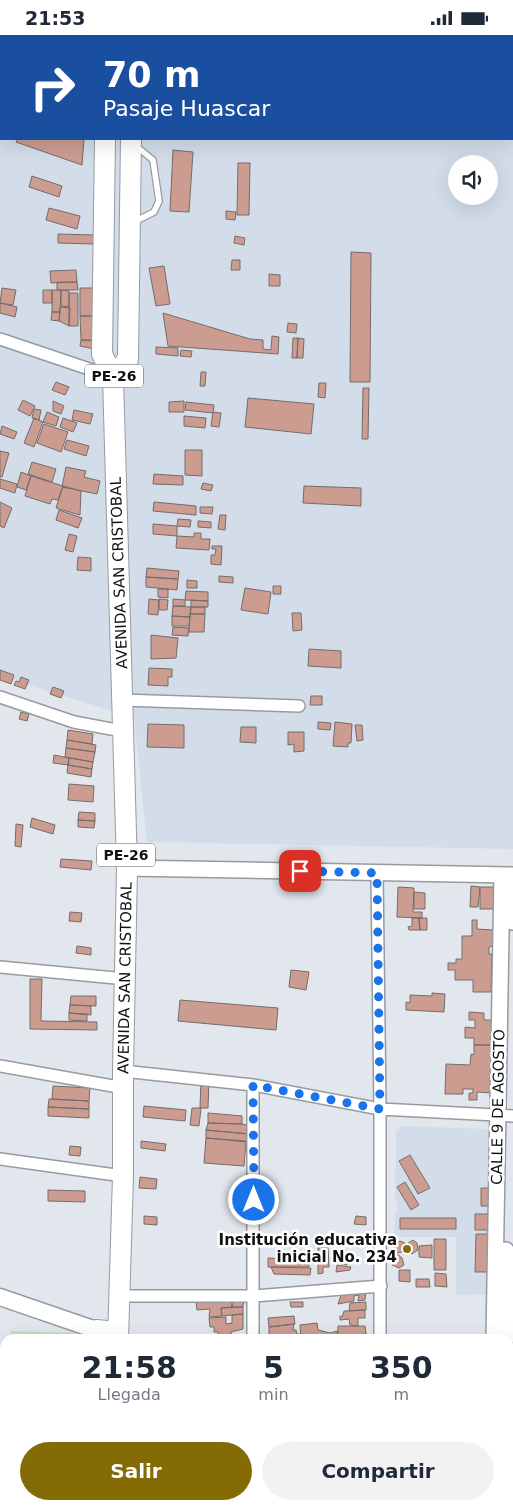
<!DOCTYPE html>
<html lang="es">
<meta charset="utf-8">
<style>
:root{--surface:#fff;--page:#f2f2f3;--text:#1f2937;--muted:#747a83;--accent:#846b05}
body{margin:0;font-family:"DejaVu Sans",sans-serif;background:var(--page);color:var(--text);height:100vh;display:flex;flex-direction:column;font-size:19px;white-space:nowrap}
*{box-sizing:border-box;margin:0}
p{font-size:16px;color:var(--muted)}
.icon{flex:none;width:28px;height:28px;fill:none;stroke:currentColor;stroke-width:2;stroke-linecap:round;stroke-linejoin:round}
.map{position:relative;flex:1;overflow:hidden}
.side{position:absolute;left:0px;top:1299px;width:514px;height:176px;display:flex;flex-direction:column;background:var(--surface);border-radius:15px 15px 0 0;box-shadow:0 5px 20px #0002}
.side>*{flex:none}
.hud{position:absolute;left:0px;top:0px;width:514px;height:105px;box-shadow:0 5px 20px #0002;background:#1a4fa0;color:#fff;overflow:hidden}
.fabs{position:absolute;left:448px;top:120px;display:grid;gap:10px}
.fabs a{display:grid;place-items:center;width:50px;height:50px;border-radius:50%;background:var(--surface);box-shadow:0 5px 20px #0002;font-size:25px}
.pin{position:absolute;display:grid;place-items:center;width:42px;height:42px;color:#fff;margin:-21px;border-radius:10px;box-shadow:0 2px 8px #0006}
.me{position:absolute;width:55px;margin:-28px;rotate:0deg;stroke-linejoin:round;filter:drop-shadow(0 0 4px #0008)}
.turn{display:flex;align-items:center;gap:18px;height:105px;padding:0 20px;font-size:22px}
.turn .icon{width:65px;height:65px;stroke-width:2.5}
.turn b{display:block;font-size:35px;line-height:42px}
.eta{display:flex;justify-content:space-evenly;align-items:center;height:85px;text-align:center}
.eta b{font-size:30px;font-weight:700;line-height:35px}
.button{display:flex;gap:10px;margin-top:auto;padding:10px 20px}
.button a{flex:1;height:58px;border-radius:30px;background:var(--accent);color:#fff;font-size:20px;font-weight:700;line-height:58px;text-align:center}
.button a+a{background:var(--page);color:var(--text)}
.status{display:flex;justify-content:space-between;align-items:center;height:35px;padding:0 25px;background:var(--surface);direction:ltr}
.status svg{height:14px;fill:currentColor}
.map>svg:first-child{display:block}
.built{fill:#d3ddea;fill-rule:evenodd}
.green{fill:#cbdab7}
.building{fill:#cc9c91;stroke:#746c6a}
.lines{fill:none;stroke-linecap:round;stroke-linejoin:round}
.service-casing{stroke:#969ba1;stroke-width:8}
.minor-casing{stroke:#969ba1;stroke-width:14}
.tertiary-casing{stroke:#969ba1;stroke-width:18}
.secondary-casing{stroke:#969ba1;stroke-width:19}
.trunk-casing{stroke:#969ba1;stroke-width:22}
.service{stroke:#fff;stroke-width:5.5}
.minor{stroke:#fff;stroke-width:11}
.tertiary{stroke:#fff;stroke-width:15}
.secondary{stroke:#fff;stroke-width:16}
.trunk{stroke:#fff;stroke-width:20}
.route{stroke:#1a73e8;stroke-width:9;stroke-dasharray:0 16.2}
.poi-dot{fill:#846b05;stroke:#fff;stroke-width:2}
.labels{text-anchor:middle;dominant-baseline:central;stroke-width:5;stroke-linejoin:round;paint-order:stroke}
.shield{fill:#fff;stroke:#57585a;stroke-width:1}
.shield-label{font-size:14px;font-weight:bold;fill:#0f1113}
.street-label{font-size:15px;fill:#0f1113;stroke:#fff}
.poi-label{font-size:15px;font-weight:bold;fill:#0f1113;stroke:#fff;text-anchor:end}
</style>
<div class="status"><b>21:53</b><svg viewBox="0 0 49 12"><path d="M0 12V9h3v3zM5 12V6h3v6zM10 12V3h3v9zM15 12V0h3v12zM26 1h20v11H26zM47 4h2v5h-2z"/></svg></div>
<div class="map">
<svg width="513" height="1474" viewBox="0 0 513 1474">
<rect width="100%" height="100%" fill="#e1e7ed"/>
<path class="built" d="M0,0H513V814L147,807L134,683L0,641ZM1,1H512V104H1ZM456,129H489V161H456Z
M403,1091L491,1094V1259L456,1260V1202H394L395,1177L398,1175L397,1167L395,1164L396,1096Z"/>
<path class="green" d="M11,1296L74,1298V1304H11Z
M394,1470H491V1474H394Z"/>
<path class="building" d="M17,104H84L82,130L16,107Z
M173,115L193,117L189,177L170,176Z
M238,128H250L249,180H237Z
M32,141L62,151L59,162L29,152Z
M49,173L80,181L77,194L46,185Z
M226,176L236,177L235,185L226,184Z
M58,199L94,200L93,209L58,208Z
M235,201L245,203L244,210L234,208Z
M351,217L371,218L370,347H350Z
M232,225H240V235H231Z
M164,231L170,269L156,271L149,233Z
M76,235L77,247L51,248L50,236Z
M269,239L280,240V251H269Z
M57,247H77L78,255H57Z
M2,253L16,255L13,270L0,268Z
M80,253H94V281H80Z
M43,255H52V268H43Z
M52,255H61L60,277H52Z
M61,255L69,256V272L61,271Z
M69,258H78V291H69Z
M0,268L17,272L15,282L0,278Z
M60,272L70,273L69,291L59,286Z
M52,277H60L59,286L51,285Z
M163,278L250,304L263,305V314L271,315L272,301L279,302L278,319L168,311Z
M80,281H99L98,305H81Z
M288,288L297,289L296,298L287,297Z
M293,303H298L297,323H292Z
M298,303L304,304L303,323H297Z
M81,305L96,306L94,314L80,311Z
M156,312L178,313V321L156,319Z
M181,315L192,316L191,322L180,321Z
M201,337H206L205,351H200Z
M56,347L69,352L65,360L52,355Z
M319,348H326L325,363L318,362Z
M363,353H369L368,404H362Z
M248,363L314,369L311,399L245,392Z
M23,365L35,371L30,381L18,375Z
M53,366L64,371L61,379L53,376Z
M184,366V377H169V367Z
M186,367L214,370L213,378L185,375Z
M34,374L41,375L39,385L32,383Z
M74,375L93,379L90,389L72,385Z
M47,377L59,382L56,391L43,387Z
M213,377L221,378L219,392L211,391Z
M184,381L206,383L205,393L184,391Z
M34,383L43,387L34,412L24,408Z
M63,383L77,388L73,397L60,392Z
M44,389L68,397L61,417L37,408Z
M2,391L17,397L14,404L0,399Z
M67,405L89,411L86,421L64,414Z
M185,415H202V441L185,440Z
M0,416L9,418L2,442H0Z
M32,427L56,434L52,447L28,439Z
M66,432L86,436L84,442L100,446L97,459L62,452Z
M21,437L31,441L26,455L17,452Z
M154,439L183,441V450L153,449Z
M31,441L63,451L58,465L52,464L50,469L25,461Z
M0,444L17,449L15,458L0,453Z
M203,448L213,450L211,456L201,454Z
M63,451L81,456L80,480L56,473Z
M304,451L361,453V471L303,468Z
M0,467L12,473L4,493L0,491Z
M154,467L196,471V480L153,476Z
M200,472H213L212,479L200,478Z
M59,475L82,483L78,493L56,485Z
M220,480H226L225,495L218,494Z
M178,484L191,485L190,492L177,491Z
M198,486L211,487V493L198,492Z
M153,489L177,491V501L153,499Z
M194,498H201V504H210L209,515L176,513L177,501L194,502Z
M69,499L77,501L73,517L65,515Z
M212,511H222L221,530L211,529V520H215L216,514H212Z
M78,522L91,523V536L77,535Z
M147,533L179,536L178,544L146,542Z
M219,541L233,542V548L219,547Z
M146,542L178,544L177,555L146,552Z
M187,545L197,546V553H187Z
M273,551H281V559H273Z
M245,553L271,557L268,579L241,575Z
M158,554H168V563L158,562Z
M186,556L208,557V566L185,565Z
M149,564L159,565L158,580L148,579Z
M159,564L168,565L167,575H159Z
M173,564L185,565V571H173Z
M191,565L208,566V572H191Z
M173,571L191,572L190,582L172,581Z
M191,572H205V579H190Z
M292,578H301L302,595L293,596Z
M190,579H205L204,597H189Z
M172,581L190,582L189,591H172Z
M173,592L189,593L188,601L172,600Z
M151,600L178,603L176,623L151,624Z
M309,614L341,616V633L308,631Z
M149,633L172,634V642H168V651L148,650Z
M0,635L14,640L11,649L0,645Z
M21,642L29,645L25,654L14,650L16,646L19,647Z
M53,652L64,656L61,663L50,659Z
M311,661H322V670H310Z
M21,677L29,679L27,686L19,684Z
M318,687L331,688L330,695L318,694Z
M335,687L352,689L351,708H348V712L333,711Z
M148,689L184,690V713L147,712Z
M355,690H362L363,705L357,706Z
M241,692H256V708L240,707Z
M68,695L93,699L92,709L67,705Z
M288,697H304V716L294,717V709L288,710Z
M67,705L96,710L95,717L66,713Z
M66,713L95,717L93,727L65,722Z
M54,720L69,723L68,730L53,728Z
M69,723L93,727L92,734L68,730Z
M68,730L92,734L91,742L67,738Z
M69,749L94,751L93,767L68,765Z
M79,777L95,778V786L78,785Z
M32,783L55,790L53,799L30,792Z
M78,785L95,786L94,793L78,792Z
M16,789L23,790L21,812L15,811Z
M61,824L92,826L91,835L60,832Z
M471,851L480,852L478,872H470Z
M398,852L414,853L413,877H422V883L397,882Z
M480,852H495V874H480Z
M414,857L425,858V874H414Z
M70,877L82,878L81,887L69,886Z
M412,883H419L420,895H409L408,892L412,891Z
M419,883H427V895H420Z
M472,885H477V894L493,895V911L489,912V919H492L491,957H473V945H455V935H448V928H456V924H462V901H472Z
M77,911L91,913V920L76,918Z
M291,935L309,937L306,955L289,952Z
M30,944H42L41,986L97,987V995L30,994Z
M432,958L445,959L444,977L406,975V967L410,968V960L432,961Z
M71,961H96V971L70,970Z
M180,965L278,973L276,995L178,986Z
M70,970L91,971V980L69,978Z
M469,977L484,978V985H492L491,1010H474V1003H465V992L475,993V985H469Z
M69,978L87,979V986L69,985Z
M474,1010H493L492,1058L477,1057V1065H469V1058H473V1054H463V1059H445L446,1029L470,1030L471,1019L474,1020Z
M201,1045L209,1046L208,1073H200Z
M53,1051L90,1053L89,1066L52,1064Z
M49,1064L89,1066V1074L48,1072Z
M144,1071L186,1075L185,1086L143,1082Z
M48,1072L89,1074V1083L48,1081Z
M192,1073H201L199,1091L190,1090Z
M208,1078L242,1081V1089L208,1088Z
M208,1088L242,1089L252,1091L250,1099L206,1095Z
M206,1095L248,1099V1107L206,1103Z
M206,1103L246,1106L244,1131L204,1128Z
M141,1106L166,1109L165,1116L141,1113Z
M70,1111L81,1112L80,1121L69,1120Z
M410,1120L430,1153L418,1159L399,1126Z
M140,1142L157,1144L156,1154L139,1153Z
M405,1147L419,1170L411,1175L397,1152Z
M481,1153H491V1171H481Z
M48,1155L85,1156V1167L48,1166Z
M475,1179H488V1195H475Z
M144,1181L157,1182V1190L144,1189Z
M356,1181L366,1182V1190L354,1189Z
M400,1183H456V1194H400Z
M476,1199H489L488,1237H475Z
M434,1204H446V1235H434Z
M413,1205L417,1208L418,1215L412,1219L405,1215V1210Z
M400,1206L405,1208V1216L398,1218L392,1215V1210Z
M432,1210V1223L419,1222V1211Z
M328,1212L329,1232H323V1238L318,1239V1213Z
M338,1214H345L347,1230L337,1228Z
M307,1219V1227L278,1225L280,1220Z
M397,1219L402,1223L404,1230L399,1233L392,1230L393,1223Z
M268,1223L309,1225V1232H268Z
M337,1230L351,1232L350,1235L336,1237Z
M271,1232L311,1233L310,1240L274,1239Z
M399,1235H410V1247L399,1246Z
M435,1238L446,1239L447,1252L435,1251Z
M416,1244H429L430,1252H416Z
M366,1256L365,1265L358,1266L359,1260L354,1261V1266L338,1269L342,1257Z
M244,1263L243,1272H232V1264Z
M232,1264V1272L221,1273L222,1281L209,1282L210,1274L197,1275L196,1267Z
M290,1267H303V1272H291Z
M366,1267V1275L349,1276L350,1268Z
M243,1272V1279L222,1281L221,1273Z
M365,1275V1283H358V1291L350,1290L349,1284L340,1285V1281L342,1282L344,1276Z
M243,1279V1294L231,1297L232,1304H219L218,1297H214V1292H210L209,1283L226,1282V1289L232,1288V1280Z
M294,1281L295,1289L269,1292L268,1283Z
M317,1288L318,1295L330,1298L337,1296L338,1302L301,1303L300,1290Z
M294,1289L293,1295H296L297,1299H300L301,1303L304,1304H269V1292Z
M338,1291H365L366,1299L338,1302Z
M368,1300V1304H332Z
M271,1471H292V1474H271Z"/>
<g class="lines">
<defs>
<path id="service" d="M134,187L154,177L159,166L153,125L136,111"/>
<path id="minor" d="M0,304L113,342
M0,662L74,687L122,696
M122,665L299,671
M377,838L380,1074V1304
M0,932L126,944
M0,1031L124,1053
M123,1036L253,1050L380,1074L513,1081
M253,1050V1304
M0,1124L123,1141
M118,1261H254L381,1251
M509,1325L513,1324
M509,1389H513
M380,1470V1474
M252,1474V1470"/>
<path id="tertiary" d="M127,833L513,840
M512,887L513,840
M494,1304L502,840
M506,1304V1215
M496,1470V1474
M508,1470V1474"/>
<path id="secondary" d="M0,1262L96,1295"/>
<path id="trunk" d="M108,1V0
M132,1V0
M105,104L102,319L113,342L128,324L131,104
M113,342L127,833L123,1036V1141L118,1304
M96,1304V1295L118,1297
M96,1474V1470
M122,1474V1470"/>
</defs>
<use href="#service" class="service-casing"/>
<use href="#minor" class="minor-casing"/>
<use href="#tertiary" class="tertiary-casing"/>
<use href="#secondary" class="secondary-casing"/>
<use href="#trunk" class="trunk-casing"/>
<use href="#service" class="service"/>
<use href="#minor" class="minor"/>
<use href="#tertiary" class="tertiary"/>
<use href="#secondary" class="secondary"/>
<use href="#trunk" class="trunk"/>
</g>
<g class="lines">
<path class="route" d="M254,1165L253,1050L380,1074L377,838L300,836"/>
</g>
<circle class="poi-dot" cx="407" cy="1214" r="5"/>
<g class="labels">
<g class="shield">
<rect x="85" y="329.5" width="58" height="23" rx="4"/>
<rect x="97" y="808.5" width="58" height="23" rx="4"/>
</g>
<g class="shield-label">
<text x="114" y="341">PE-26</text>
<text x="126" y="820">PE-26</text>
</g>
<g class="street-label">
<text transform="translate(119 538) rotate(-92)">AVENIDA SAN CRISTOBAL</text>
<text transform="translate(125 943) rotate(-89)">AVENIDA SAN CRISTOBAL</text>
<text transform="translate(498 1072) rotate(-89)">CALLE 9 DE AGOSTO</text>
</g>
<g class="poi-label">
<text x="397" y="1205">Institución educativa<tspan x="397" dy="17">inicial No. 234</tspan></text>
</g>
</g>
</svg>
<div class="fabs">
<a><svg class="icon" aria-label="sound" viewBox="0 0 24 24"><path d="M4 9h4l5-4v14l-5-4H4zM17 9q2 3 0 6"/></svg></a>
</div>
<div class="pin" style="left:300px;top:836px;background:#d93025"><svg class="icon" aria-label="arrive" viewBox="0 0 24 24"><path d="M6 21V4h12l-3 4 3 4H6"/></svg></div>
<svg class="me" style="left:254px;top:1165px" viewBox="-20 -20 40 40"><circle r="17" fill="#1a73e8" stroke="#fff" stroke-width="3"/><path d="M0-11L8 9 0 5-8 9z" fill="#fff"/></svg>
<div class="hud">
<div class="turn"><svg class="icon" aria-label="right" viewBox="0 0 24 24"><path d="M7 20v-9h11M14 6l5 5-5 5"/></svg><div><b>70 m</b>Pasaje Huascar</div></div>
</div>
<section class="side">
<div class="eta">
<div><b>21:58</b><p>Llegada</p></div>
<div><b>5</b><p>min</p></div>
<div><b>350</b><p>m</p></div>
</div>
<div class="button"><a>Salir</a><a>Compartir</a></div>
</section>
</div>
